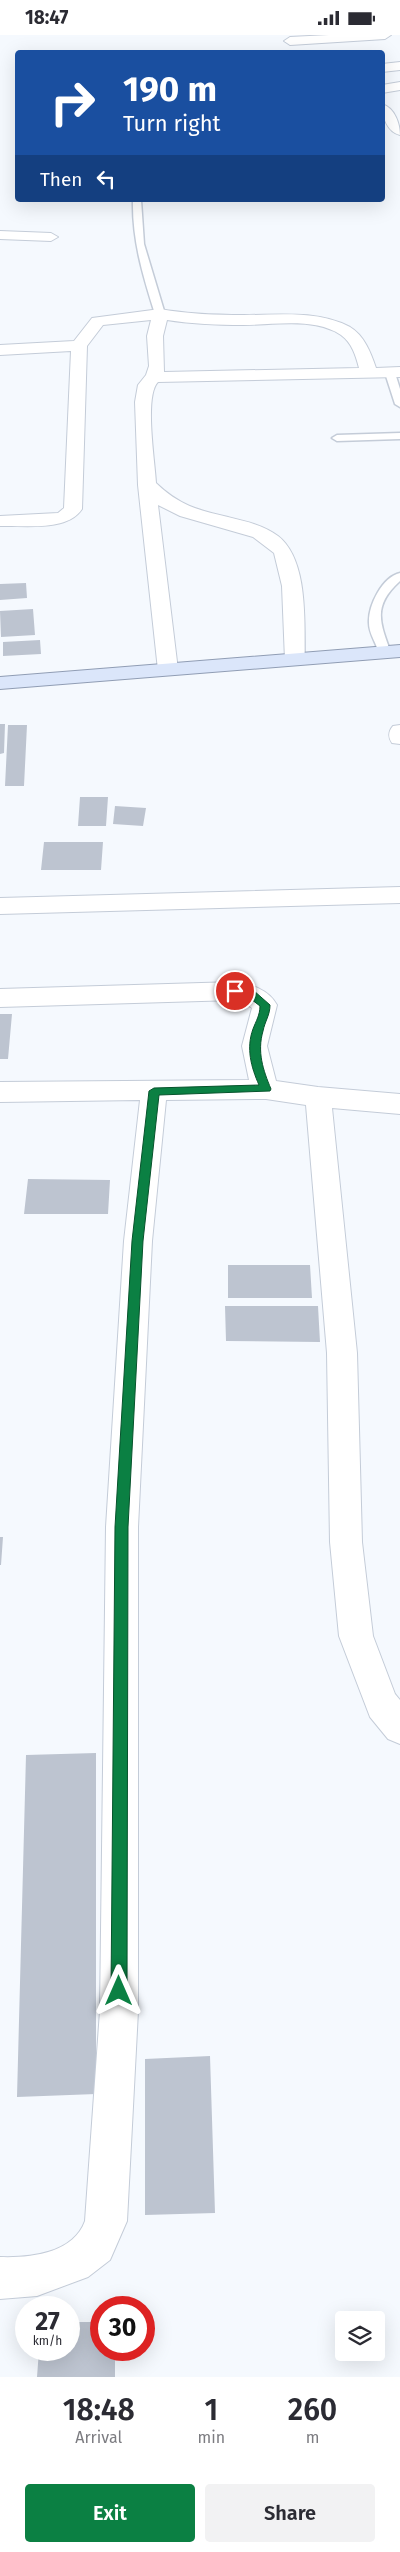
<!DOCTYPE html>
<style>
:root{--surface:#fff;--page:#f2f2f3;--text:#2b2b33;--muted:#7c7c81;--accent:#0b8043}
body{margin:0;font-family:"Fira Sans",sans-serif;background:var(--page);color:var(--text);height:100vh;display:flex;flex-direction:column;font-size:19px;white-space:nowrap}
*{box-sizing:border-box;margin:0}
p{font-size:16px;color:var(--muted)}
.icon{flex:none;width:28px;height:28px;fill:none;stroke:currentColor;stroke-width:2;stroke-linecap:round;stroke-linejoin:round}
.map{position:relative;height:2342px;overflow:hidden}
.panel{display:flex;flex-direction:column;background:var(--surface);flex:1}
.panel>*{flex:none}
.top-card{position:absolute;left:15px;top:15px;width:370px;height:152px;border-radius:5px;box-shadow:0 5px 20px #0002;background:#1a4fa0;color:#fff;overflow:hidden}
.buttons{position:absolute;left:335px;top:2276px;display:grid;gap:10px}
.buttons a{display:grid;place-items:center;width:50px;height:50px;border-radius:5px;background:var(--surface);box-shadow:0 5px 20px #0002;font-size:25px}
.speed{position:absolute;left:15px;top:2261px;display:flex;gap:10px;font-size:25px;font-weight:700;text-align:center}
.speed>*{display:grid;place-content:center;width:65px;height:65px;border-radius:50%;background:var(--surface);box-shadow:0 5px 20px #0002;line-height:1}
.speed small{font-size:12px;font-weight:400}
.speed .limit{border:8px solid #d22;background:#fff;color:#111}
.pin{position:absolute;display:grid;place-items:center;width:42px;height:42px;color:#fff;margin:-21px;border:2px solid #fff;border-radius:50%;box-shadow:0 1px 5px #0007}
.me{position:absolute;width:55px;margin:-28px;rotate:0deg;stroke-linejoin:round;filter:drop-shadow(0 0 4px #0008)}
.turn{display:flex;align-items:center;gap:18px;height:105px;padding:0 25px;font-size:22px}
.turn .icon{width:65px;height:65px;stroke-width:2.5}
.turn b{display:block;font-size:35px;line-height:42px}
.then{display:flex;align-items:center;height:48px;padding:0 25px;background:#0003;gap:10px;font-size:19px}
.eta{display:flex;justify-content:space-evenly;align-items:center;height:85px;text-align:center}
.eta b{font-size:30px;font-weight:600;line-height:35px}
.primary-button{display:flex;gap:10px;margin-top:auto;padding:10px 25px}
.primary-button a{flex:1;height:58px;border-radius:5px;background:var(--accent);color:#fff;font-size:20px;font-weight:600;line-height:58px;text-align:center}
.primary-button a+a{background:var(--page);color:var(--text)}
.status{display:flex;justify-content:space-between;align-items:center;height:35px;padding:0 25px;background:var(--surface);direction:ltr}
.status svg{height:14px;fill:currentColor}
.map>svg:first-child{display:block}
.building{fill:#bdc4d0}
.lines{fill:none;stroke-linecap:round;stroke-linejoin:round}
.lane-casing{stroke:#c4ccd8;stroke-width:3}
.street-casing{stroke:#c4ccd8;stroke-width:2}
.primary-casing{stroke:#909db4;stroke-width:2}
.lane{fill:#fff;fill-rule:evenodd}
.street{fill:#fff;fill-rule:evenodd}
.primary{fill:#dbe6fa;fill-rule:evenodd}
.route{fill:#0b8043;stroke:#07532c}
</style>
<div class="status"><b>18:47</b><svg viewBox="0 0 49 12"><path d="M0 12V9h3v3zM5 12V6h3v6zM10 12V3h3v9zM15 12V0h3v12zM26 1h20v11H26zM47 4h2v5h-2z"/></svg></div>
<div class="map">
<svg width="400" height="2342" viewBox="0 0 400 2342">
<rect width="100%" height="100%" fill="#f5f9fe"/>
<path class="building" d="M26,548L27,563L0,565V549Z
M33,574L35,600L1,602L0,576Z
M40,605L41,619L3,621V607Z
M0,689H5L4,718L0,719Z
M8,690H27L24,751H5Z
M80,762H108L106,791H78Z
M115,771L146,773L143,791L113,789Z
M44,807H103L101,835H41Z
M0,979H12L8,1024H0Z
M28,1144L110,1145L108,1179H24Z
M228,1230H310L312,1263H228Z
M225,1271H318L320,1307L226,1306Z
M0,1502H3L1,1530H0Z
M96,1718V2059L17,2062L26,1720Z
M210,2021L215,2178L145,2180V2024Z
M69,2287H101V2315H115V2342H37L39,2315H69Z"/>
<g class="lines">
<defs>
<path id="lane" d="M133,165H141L144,209L165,279L160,282L155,279C143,241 132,205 133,165Z
M390,335L395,338L400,354V372L395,369L385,338Z
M400,398V404L337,406L332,403L337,400Z
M400,538V546C372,571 380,588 391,618L385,622C379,620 378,616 376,610C373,603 369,596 369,588C368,571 382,542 400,538Z"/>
<path id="street" d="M329,0H391L385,4L290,10L284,6L290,2Z
M400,27V35L382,37V29Z
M400,47V55L382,58V50Z
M382,69C395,73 400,89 400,100C387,97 382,81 382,69Z
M0,196L51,198L58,202L51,206L0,204Z
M160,274C188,279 216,280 244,280C278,280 318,275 350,292C364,300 371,318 376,333L400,332V342L158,347C144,361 155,427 156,448C179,470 197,475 228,482C245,486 263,490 278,501C309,525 304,589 305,625L302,629H288L285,625L282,551L274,518L253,502L180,481L158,470L178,635L175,639H161L158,635L138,450L135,367L138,350L146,340L149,331L147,301L151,285L103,290L87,311L82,474C67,497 25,490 0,491V481L58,478L64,473L71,316L0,320V310L74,306L92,283ZM167,285C192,289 217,290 243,290C273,290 315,282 341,300C352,308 356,321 359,333L164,337L163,301Z
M400,690V709L392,708C388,702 388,697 393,691Z
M400,852V868L0,879V863Z
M235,947C252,950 268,954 277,970L267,1011L276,1046L318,1052L400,1059V1079L332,1073L357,1318L362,1507L373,1601L395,1659L400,1665V1709L388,1704L370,1682L339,1601L330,1507L327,1318L306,1070L266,1064L166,1065L152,1206L138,1492V1976L127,2186L110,2225L88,2242L37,2261L0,2264V2222C29,2223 73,2219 85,2186L100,1976L106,1492L124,1206L140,1065L0,1067V1047L249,1045L242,1011L252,973L242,966L235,965L0,972V954Z"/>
<path id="primary" d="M400,610V622L0,654V642Z"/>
</defs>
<use href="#lane" class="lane-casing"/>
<use href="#street" class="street-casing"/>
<use href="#primary" class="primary-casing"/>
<use href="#lane" class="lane"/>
<use href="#street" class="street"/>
<use href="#primary" class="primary"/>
</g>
<path class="route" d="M235,952L253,955L270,970C270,980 265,986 263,996C257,1017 263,1035 271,1054L270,1056L159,1060L143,1206L128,1492L127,1956L124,1962L119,1964L113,1962L111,1956L115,1492L132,1206L149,1056L154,1053L259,1050C251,1032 246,1013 253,994C256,986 260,980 260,971L247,961L232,958V953Z"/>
</svg>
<div class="buttons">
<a><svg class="icon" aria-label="layers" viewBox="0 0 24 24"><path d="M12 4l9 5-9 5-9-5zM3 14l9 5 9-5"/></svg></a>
</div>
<div class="speed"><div>27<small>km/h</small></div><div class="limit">30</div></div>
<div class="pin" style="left:235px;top:956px;background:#d93025"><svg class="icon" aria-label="arrive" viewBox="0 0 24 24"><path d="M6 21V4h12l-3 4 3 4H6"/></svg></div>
<svg class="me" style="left:119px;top:1956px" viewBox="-20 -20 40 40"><path d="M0-17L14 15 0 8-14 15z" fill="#0b8043" stroke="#fff" stroke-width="4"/></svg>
<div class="top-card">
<div class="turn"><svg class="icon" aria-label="right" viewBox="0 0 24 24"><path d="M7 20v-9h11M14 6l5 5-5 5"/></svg><div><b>190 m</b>Turn right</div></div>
<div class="then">Then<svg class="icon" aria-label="left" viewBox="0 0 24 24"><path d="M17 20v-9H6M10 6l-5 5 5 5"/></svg></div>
</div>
</div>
<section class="panel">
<div class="eta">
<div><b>18:48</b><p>Arrival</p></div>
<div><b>1</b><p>min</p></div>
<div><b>260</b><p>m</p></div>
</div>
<div class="primary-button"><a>Exit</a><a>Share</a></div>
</section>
